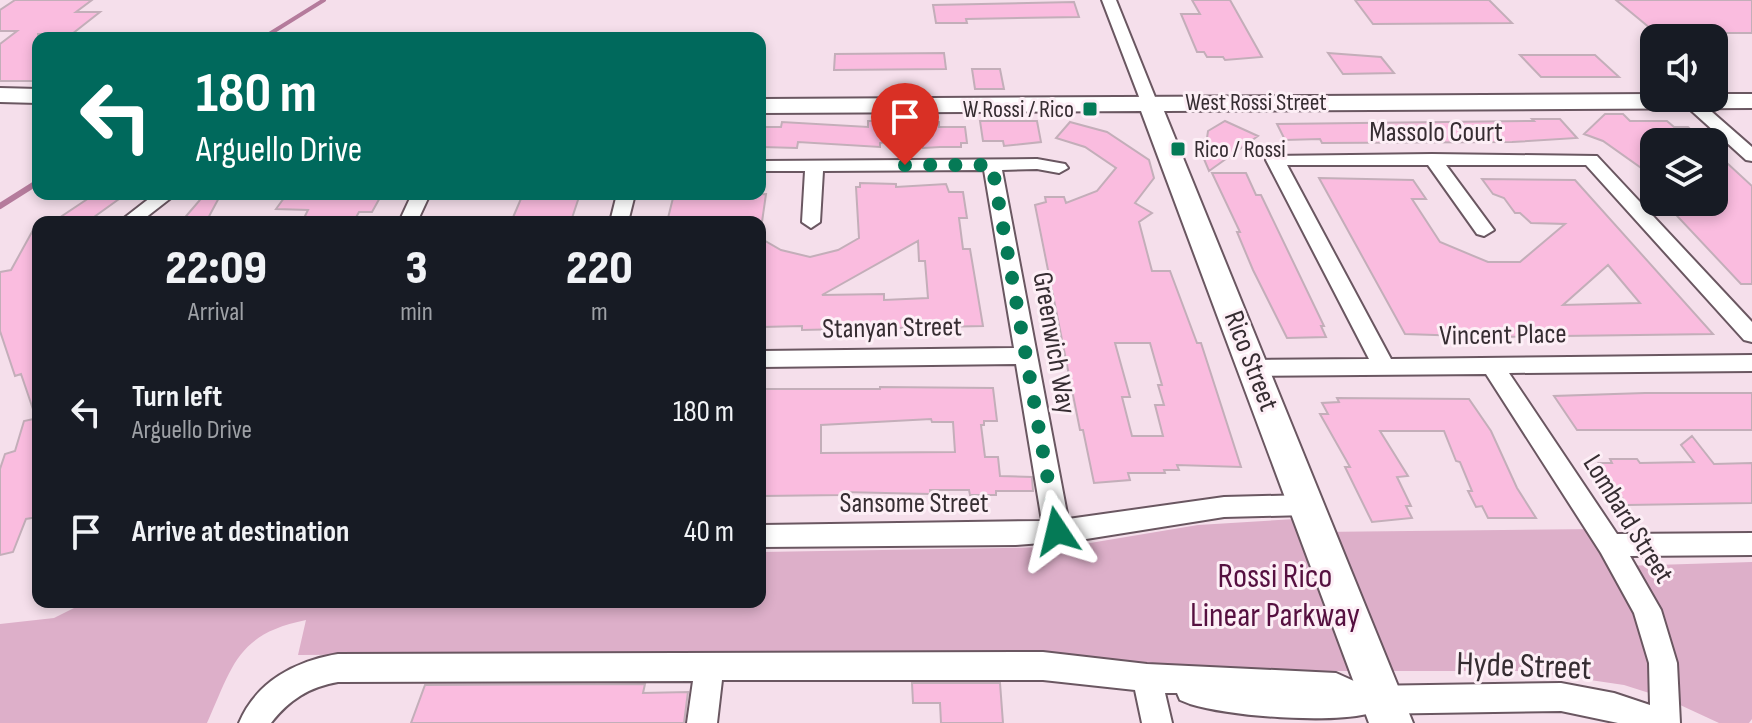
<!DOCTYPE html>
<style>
:root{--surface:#171b24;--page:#242831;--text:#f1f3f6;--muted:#9ea1a6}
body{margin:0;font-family:"Sofia Sans Condensed",sans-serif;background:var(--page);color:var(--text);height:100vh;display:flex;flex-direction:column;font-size:30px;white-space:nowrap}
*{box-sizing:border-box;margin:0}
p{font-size:26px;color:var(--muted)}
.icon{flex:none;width:44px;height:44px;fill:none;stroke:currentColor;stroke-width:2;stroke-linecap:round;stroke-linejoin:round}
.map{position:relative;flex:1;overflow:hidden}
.panel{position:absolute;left:32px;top:216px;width:734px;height:392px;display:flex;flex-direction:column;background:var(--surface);border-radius:16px;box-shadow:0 4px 12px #0003}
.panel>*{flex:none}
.hud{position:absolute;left:32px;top:32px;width:734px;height:168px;border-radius:16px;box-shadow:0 4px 12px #0003;background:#00695c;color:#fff;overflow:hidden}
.tools{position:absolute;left:1640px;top:24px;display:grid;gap:16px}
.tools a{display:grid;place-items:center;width:88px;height:88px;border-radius:16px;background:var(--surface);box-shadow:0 4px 12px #0003;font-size:40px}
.pin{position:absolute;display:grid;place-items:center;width:68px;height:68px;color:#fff;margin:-82px -34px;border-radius:50% 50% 50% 0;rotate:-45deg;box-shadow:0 0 8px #0007}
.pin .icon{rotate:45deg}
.me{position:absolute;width:88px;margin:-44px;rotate:350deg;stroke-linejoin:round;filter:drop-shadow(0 0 6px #0008)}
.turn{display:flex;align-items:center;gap:28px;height:168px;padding:0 32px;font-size:36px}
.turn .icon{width:104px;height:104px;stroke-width:2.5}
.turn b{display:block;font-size:56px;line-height:68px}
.eta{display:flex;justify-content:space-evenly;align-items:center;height:136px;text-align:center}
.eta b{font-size:48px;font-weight:800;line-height:56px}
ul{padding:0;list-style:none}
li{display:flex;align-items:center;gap:24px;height:120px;padding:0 32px}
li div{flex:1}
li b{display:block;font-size:30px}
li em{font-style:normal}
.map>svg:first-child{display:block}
.green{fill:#ddafc9}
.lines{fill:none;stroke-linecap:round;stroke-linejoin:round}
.stream-far1{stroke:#b57b9c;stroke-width:4}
.stream{stroke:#b57b9c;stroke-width:6}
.building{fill:#fabcdf;stroke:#c3aeb9;stroke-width:2;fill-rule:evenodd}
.street-casing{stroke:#6a5761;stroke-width:4}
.secondary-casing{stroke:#6a5761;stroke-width:4}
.street{fill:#fff;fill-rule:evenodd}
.secondary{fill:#fff;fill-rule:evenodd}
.route{stroke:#057a56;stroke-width:14;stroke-dasharray:0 25.2}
.poi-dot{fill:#057a56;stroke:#fdeff6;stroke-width:3}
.labels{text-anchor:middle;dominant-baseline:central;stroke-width:6;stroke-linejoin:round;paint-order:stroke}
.far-street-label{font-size:24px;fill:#362d32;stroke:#fdeff6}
.far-poi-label{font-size:24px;fill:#362d32;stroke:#fdeff6;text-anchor:end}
.street-label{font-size:28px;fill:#362d32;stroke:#fdeff6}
.near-park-label{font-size:34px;fill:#561040;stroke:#fdeff6}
.near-street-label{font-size:34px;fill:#362d32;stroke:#fdeff6}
</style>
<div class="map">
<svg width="1752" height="723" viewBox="0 0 1752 723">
<rect width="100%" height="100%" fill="#f5dfeb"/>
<path class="green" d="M1312,518L1317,532L1599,529L1623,566L1752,562V719L1749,723H1719L1665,698L1624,685L1529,671H1192L1043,651L298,655L306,620C237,634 233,665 207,723H0V624L54,618L86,602H760V552L1066,547L1198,525Z"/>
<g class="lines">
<path class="stream-far1" d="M263,38L324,0"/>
<path class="stream" d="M0,206L38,182"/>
</g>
<path class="building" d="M15,0H92L76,12H100L72,34H38V81H0V44L17,31H0V10Z
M1192,0H1230L1262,57L1225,60L1223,57H1207L1204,52H1197L1181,14H1200Z
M1355,0H1489L1512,23L1373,24Z
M1616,0H1752V33H1656Z
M1074,2L1079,17L966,19L967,23H936L933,5Z
M944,53L946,69L834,70L835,54Z
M1328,53L1381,57L1394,73L1343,74Z
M1520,55H1595L1619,77H1541Z
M972,69H1000L1004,89H975Z
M1605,114H1623L1630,121H1667L1674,127H1688L1704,142H1654V177L1603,141L1584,134Z
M886,115H900V122H939V127H965L967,143H961V147H940L923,148V142H886L880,143V147L798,142L797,148L760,147V127H781L782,122L868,127V121H886Z
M1532,119H1560L1577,138L1512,142L1322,143L1320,139L1285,140L1277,124L1534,121Z
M980,121H1037L1041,142L1004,146L1003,141H983Z
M1225,121L1258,136L1209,171L1204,159L1208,131Z
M1070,122L1107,132L1149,160L1154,178L1135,203L1152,213L1139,222L1152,271H1170L1197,343H1201L1241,467L1177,465L1179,470H1164L1165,473H1128L1130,480L1094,483L1083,430H1080L1035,205L1046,202L1045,197H1064L1066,203L1097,191L1116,168L1085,147L1056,138ZM1115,343H1150L1162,385H1158L1164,405H1155L1163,436H1132L1122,397H1130Z
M1714,151L1752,186V284H1741L1664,202H1714Z
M1212,173H1246L1256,195H1261L1324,326H1321L1326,337L1287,338L1253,270L1237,232H1240Z
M1319,178L1413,180L1426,199H1412L1440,242L1488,262H1520L1565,224L1531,223L1520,213H1515L1504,198L1493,194L1482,179L1575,180L1713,334L1495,337L1405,334ZM1608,265L1640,303L1563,305Z
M860,183L896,184V187L946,184L949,192H963L967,218H959L963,249H970L983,326L802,330V326L760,327V238L781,250L810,257L838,250L859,238L856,187H860ZM918,241L919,261H925L928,298L884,300V294L822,295Z
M95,194H126L87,222H53Z
M205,194H221L206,222H181Z
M287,194H382L372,212H359L354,221H328L303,220L308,210L276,209Z
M523,194H580L572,218H564L562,222H511Z
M674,194H701L700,198L766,194L762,222H682L683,218H668Z
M38,221V414L35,415L21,374L15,376L0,331V272L11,270Z
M880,387L993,388L997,421H984V425H981L985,457H998L1000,476L1032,477L1033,491H996V495H970L969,490H930V494L842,492V495L760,496V389H880ZM931,419L932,422H953L955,452L821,453V425Z
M1645,393H1752V430H1577L1554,396Z
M1337,398L1469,399L1491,431L1517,488L1536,518H1488L1482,506L1476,507L1468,491H1472L1460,462L1456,461L1444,431H1380L1408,476L1397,477L1411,506H1406L1412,518L1372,522L1345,467H1350L1320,414H1328L1322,403L1339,402Z
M38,418V517L26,519L13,552L0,555V469L5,454L15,451L24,421Z
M1692,436L1714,464L1752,463V503L1627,505L1599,463H1612L1610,459H1637L1640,463L1694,462L1681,445Z
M912,683H1000L1003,723H941L940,703H913Z
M645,684L643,693L688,692L684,723H411L425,685Z"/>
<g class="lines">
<defs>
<path id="street" d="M1102,0H1116L1157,102L1155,105L1149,107L1141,102Z
M1684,98H1696L1752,147V161L1746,160L1684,104Z
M1432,154L1597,156L1752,322V342L1744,340L1586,165H1446L1494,230L1484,236L1477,234L1428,165H1287L1391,359L1752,355V371L1509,373L1617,534L1752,533V555L1630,556L1661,610L1677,663L1680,723H1618L1561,711L1367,714C1327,723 1234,717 1190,704L1180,700L1177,693H1165L1172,723H1142L1135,690L1043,680H722L717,723H687L693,681L338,682C309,687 289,700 271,723H239C256,682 295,661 338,654L1043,652L1147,664L1336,673L1365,686L1561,683L1614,693L1650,705L1649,663L1634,613L1601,553L1486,374L1254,376L1246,374L1243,368L1246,362L1254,360L1369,359L1266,160L1269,156Z
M1037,159L1065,164L1068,168L1059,173L1037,169L1002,170L1068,519L1224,497L1306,495L1315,498L1319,505L1315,512L1306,515L1224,517L1080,540L1016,545L760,547V525L1042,521L1016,364L760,367V351L1014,348L984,170L823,171L820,222L811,228L802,222L805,171H760V161Z
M155,194H176L140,222H119Z
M412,194H430L417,222H399Z
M617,194H635L628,222H610Z"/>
<path id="secondary" d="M0,88L38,89V103L0,102Z
M1654,94V98H1714V94H1752V108L1164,111L1413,723H1369L1141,111L760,113V99Z"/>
</defs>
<use href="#street" class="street-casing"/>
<use href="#secondary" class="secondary-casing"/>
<use href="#street" class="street"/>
<use href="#secondary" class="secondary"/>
</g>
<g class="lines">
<path class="route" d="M905,165H992L1057,531"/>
</g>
<g class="poi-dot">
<rect x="1082" y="101" width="16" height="16" rx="4"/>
<rect x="1170" y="141" width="16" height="16" rx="4"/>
</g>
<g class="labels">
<g class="far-street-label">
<text x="1256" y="102">West Rossi Street</text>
</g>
<g class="far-poi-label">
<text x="1074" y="109">W Rossi / Rico</text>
<text x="1194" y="149" text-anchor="start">Rico / Rossi</text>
</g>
<g class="street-label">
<text x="1436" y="132">Massolo Court</text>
<text transform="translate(892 328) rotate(-1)">Stanyan Street</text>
<text transform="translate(1503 335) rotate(-1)">Vincent Place</text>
<text transform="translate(1054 343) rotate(80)">Greenwich Way</text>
<text transform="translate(1251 361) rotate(69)">Rico Street</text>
<text x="914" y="503">Sansome Street</text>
<text transform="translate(1628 519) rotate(58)">Lombard Street</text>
</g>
<g class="near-park-label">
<text x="1275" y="576">Rossi Rico<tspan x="1275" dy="39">Linear Parkway</tspan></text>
</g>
<g class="near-street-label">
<text transform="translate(1524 666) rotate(2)">Hyde Street</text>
</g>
</g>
</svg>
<div class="tools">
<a><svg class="icon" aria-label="sound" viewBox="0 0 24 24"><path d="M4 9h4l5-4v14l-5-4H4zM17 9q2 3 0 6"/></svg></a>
<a><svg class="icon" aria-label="layers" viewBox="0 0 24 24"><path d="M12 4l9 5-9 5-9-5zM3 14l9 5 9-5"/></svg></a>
</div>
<div class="pin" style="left:905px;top:165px;background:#d93025"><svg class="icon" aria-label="arrive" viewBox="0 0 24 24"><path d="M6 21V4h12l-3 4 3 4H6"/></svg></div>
<svg class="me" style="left:1057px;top:531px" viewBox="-20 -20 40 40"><path d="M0-17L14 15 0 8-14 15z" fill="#057a56" stroke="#fff" stroke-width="4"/></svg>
<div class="hud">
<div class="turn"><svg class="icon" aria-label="left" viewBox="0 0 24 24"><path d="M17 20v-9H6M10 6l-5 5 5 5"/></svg><div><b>180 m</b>Arguello Drive</div></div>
</div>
<section class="panel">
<div class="eta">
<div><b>22:09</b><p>Arrival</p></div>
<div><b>3</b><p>min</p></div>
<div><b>220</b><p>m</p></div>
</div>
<ul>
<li><svg class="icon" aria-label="left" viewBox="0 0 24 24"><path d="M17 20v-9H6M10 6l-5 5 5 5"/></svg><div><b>Turn left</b><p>Arguello Drive</p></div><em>180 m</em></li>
<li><svg class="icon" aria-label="arrive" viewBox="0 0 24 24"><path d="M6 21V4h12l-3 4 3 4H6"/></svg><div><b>Arrive at destination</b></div><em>40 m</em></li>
</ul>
</section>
</div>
